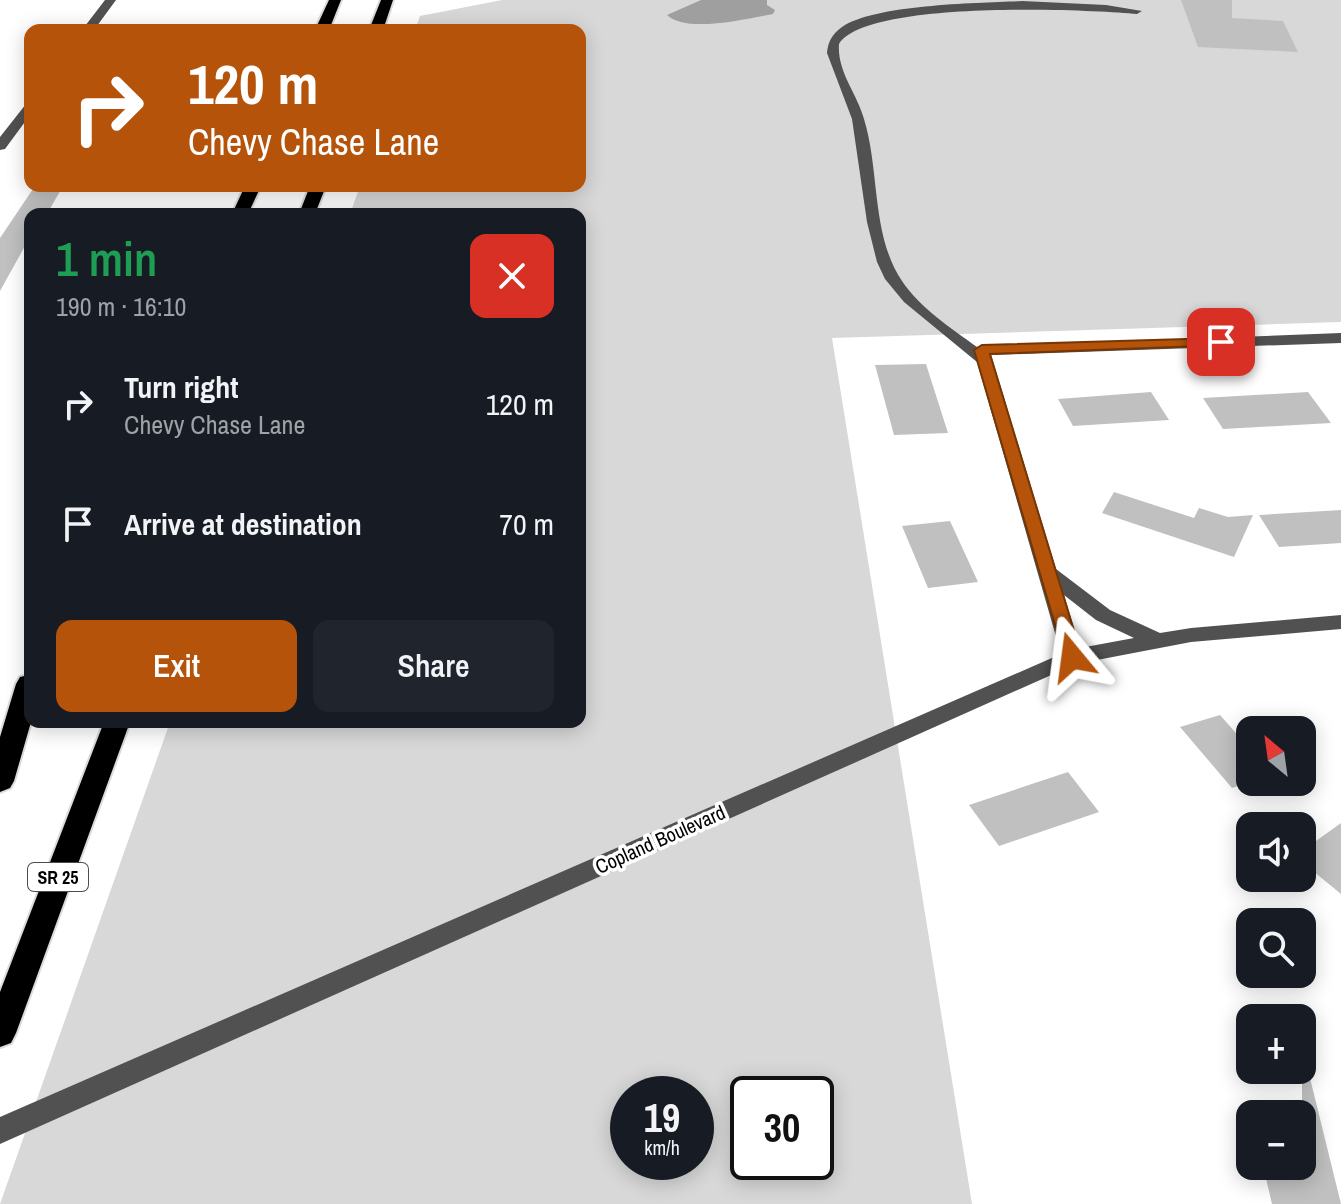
<!DOCTYPE html>
<meta charset="utf-8">
<style>
:root{--surface:#171b24;--page:#20242c;--text:#f1f3f6;--muted:#9ea1a6;--accent:#b45309}
body{margin:0;font-family:"Archivo Narrow",sans-serif;background:var(--page);color:var(--text);height:100vh;display:flex;flex-direction:column;font-size:30px;white-space:nowrap}
*{box-sizing:border-box;margin:0}
p{font-size:26px;color:var(--muted)}
.icon{flex:none;width:44px;height:44px;fill:none;stroke:currentColor;stroke-width:2;stroke-linecap:round;stroke-linejoin:round}
.map{position:relative;flex:1;overflow:hidden}
.details{position:absolute;left:24px;top:208px;width:562px;height:520px;display:flex;flex-direction:column;background:var(--surface);border-radius:16px;box-shadow:0 4px 20px #0003}
.details>*{flex:none}
.hud{position:absolute;left:24px;top:24px;width:562px;height:168px;border-radius:16px;box-shadow:0 4px 20px #0003;background:#b45309;color:#fff;overflow:hidden}
.needle{width:52px;rotate:331deg}
.buttons{position:absolute;left:1236px;top:716px;display:grid;gap:16px}
.buttons a{display:grid;place-items:center;width:80px;height:80px;border-radius:16px;background:var(--surface);box-shadow:0 4px 20px #0003;font-size:40px}
.speed{position:absolute;left:610px;top:1076px;display:flex;gap:16px;font-size:40px;font-weight:700;text-align:center}
.speed>*{display:grid;place-content:center;width:104px;height:104px;border-radius:50%;background:var(--surface);box-shadow:0 4px 20px #0003;line-height:1}
.speed small{font-size:20px;font-weight:400}
.speed .limit{border:4px solid #111;border-radius:12px;background:#fff;color:#111}
.pin{position:absolute;display:grid;place-items:center;width:68px;height:68px;color:#fff;margin:-34px;border-radius:16px;box-shadow:0 4px 12px #0006}
.me{position:absolute;width:88px;margin:-44px;rotate:344deg;stroke-linejoin:round;filter:drop-shadow(0 0 6px #0008)}
.turn{display:flex;align-items:center;gap:28px;height:168px;padding:0 32px;font-size:36px}
.turn .icon{width:104px;height:104px;stroke-width:2.5}
.turn b{display:block;font-size:56px;line-height:68px}
.round{display:grid;place-items:center;flex:none;width:84px;height:84px;border-radius:16px;background:var(--page)}
.head{display:flex;align-items:center;justify-content:space-between;height:136px;padding:0 32px}
h1{font-size:48px;font-weight:600;line-height:60px;color:#1e9e55}
.action{display:flex;gap:16px;margin-top:auto;padding:16px 32px}
.action a{flex:1;height:92px;border-radius:16px;background:var(--accent);color:#fff;font-size:32px;font-weight:600;line-height:92px;text-align:center}
.action a+a{background:var(--page);color:var(--text)}
ul{padding:0;list-style:none}
li{display:flex;align-items:center;gap:24px;height:120px;padding:0 32px}
li div{flex:1}
li b{display:block;font-size:30px}
li em{font-style:normal}
.map>svg:first-child{display:block}
.green{fill:#d8d8d8;fill-rule:evenodd}
.water{fill:#9f9f9f}
.building{fill:#c0c0c0}
.lines{fill:none;stroke-linecap:round;stroke-linejoin:round}
.highway-casing{stroke:#dbdbdb;stroke-width:4}
.minor{fill:#515151;fill-rule:evenodd}
.highway{fill:#000;fill-rule:evenodd}
.route{fill:#b45309;stroke:#753606;stroke-width:2}
.labels{text-anchor:middle;dominant-baseline:central;stroke-width:7;stroke-linejoin:round;paint-order:stroke}
.shield{fill:#fff;stroke:#4c4c4c;stroke-width:2}
.shield-label{font-size:18px;font-weight:bold;fill:#000}
.street-label{font-size:20px;fill:#000;stroke:#fff}
</style>
<div class="map">
<svg width="1341" height="1204" viewBox="0 0 1341 1204">
<rect width="100%" height="100%" fill="#fff"/>
<path class="green" d="M502,0H1341V322L832,338L972,1204H0L170,722H580V214H350L360,186H580V30H415L420,16ZM628,1094H696V1162H628ZM748,1094H816V1162H748Z"/>
<path class="water" d="M701,0H767V5L775,10L773,14C749,18 686,34 667,15Z"/>
<path class="building" d="M1181,0H1232V18L1283,21L1298,52L1198,47Z
M35,186H63L47,214H30V237L0,291V238Z
M926,364L948,433L894,435L875,365Z
M1151,392L1169,420L1073,426L1058,399Z
M1308,392L1331,423L1223,429L1203,398Z
M1114,492L1194,518L1199,508L1228,517L1253,515L1234,557L1102,513Z
M1341,510V543L1279,547L1259,515Z
M950,521L978,582L928,588L902,526Z
M1220,715L1250,749V782L1232,788L1180,727Z
M1068,772L1099,812L999,846L969,805Z
M1341,823V894L1302,862V851Z
M1310,1078L1341,1204H1272L1263,1166H1302V1079Z"/>
<g class="lines">
<defs>
<path id="highway" d="M329,0H341L329,30H315Z
M381,0H393L383,30H369Z
M245,186H261L248,214H232Z
M310,186H326L315,214H299Z
M29,675L31,722L14,781L10,788L0,792V737L16,684L20,677Z
M104,722H130L16,1033L11,1043L0,1047V992Z"/>
</defs>
<use href="#highway" class="highway-casing"/>
<path class="minor" d="M105,0H116L94,30H82Z
M1022,1L1106,5L1142,11L1137,14C1085,9 866,0 839,44C837,72 857,93 864,119C880,171 871,235 902,281C920,308 951,328 977,347L1341,333V343L991,355L1056,569L1110,610L1160,633L1191,628L1341,615V629L1191,642L1076,664L0,1144V1117L1061,654L977,362L904,302L885,279L877,262L867,222L852,119L827,53C828,42 832,34 842,27C875,4 980,3 1022,1ZM1064,595L1096,620L1134,638L1080,648Z
M30,103V115L5,149L0,150V137L26,104Z"/>
<use href="#highway" class="highway"/>
</g>
<path class="route" d="M1221,338L1226,339V345L990,354L1082,657L1072,664L1066,662L974,350L982,345Z"/>
<g class="labels">
<rect class="shield" x="28" y="863" width="60" height="28" rx="6"/>
<g class="shield-label">
<text x="58" y="877">SR 25</text>
</g>
<g class="street-label">
<text transform="translate(660 839) rotate(-24)">Copland Boulevard</text>
</g>
</g>
</svg>
<div class="buttons">
<a><svg class="needle" viewBox="-14 -14 28 28"><path d="M0-13l5 13h-10z" fill="#e53935"/><path d="M0 13l5-13h-10z" fill="#9ea1a6"/></svg></a>
<a><svg class="icon" aria-label="sound" viewBox="0 0 24 24"><path d="M4 9h4l5-4v14l-5-4H4zM17 9q2 3 0 6"/></svg></a>
<a><svg class="icon" aria-label="search" viewBox="0 0 24 24"><circle cx="10" cy="10" r="6"/><path d="M15 15l6 6"/></svg></a>
<a>+</a>
<a>−</a>
</div>
<div class="speed"><div>19<small>km/h</small></div><div class="limit">30</div></div>
<div class="pin" style="left:1221px;top:342px;background:#d93025"><svg class="icon" aria-label="arrive" viewBox="0 0 24 24"><path d="M6 21V4h12l-3 4 3 4H6"/></svg></div>
<svg class="me" style="left:1072px;top:657px" viewBox="-20 -20 40 40"><path d="M0-17L14 15 0 8-14 15z" fill="#b45309" stroke="#fff" stroke-width="4"/></svg>
<div class="hud">
<div class="turn"><svg class="icon" aria-label="right" viewBox="0 0 24 24"><path d="M7 20v-9h11M14 6l5 5-5 5"/></svg><div><b>120 m</b>Chevy Chase Lane</div></div>
</div>
<section class="details">
<div class="head"><div><h1>1 min</h1><p>190 m · 16:10</p></div><a class="round" style="background:#d93025;color:#fff"><svg class="icon" aria-label="close" viewBox="0 0 24 24"><path d="M6 6l12 12M18 6L6 18"/></svg></a></div>
<ul>
<li><svg class="icon" aria-label="right" viewBox="0 0 24 24"><path d="M7 20v-9h11M14 6l5 5-5 5"/></svg><div><b>Turn right</b><p>Chevy Chase Lane</p></div><em>120 m</em></li>
<li><svg class="icon" aria-label="arrive" viewBox="0 0 24 24"><path d="M6 21V4h12l-3 4 3 4H6"/></svg><div><b>Arrive at destination</b></div><em>70 m</em></li>
</ul>
<div class="action"><a>Exit</a><a>Share</a></div>
</section>
</div>
